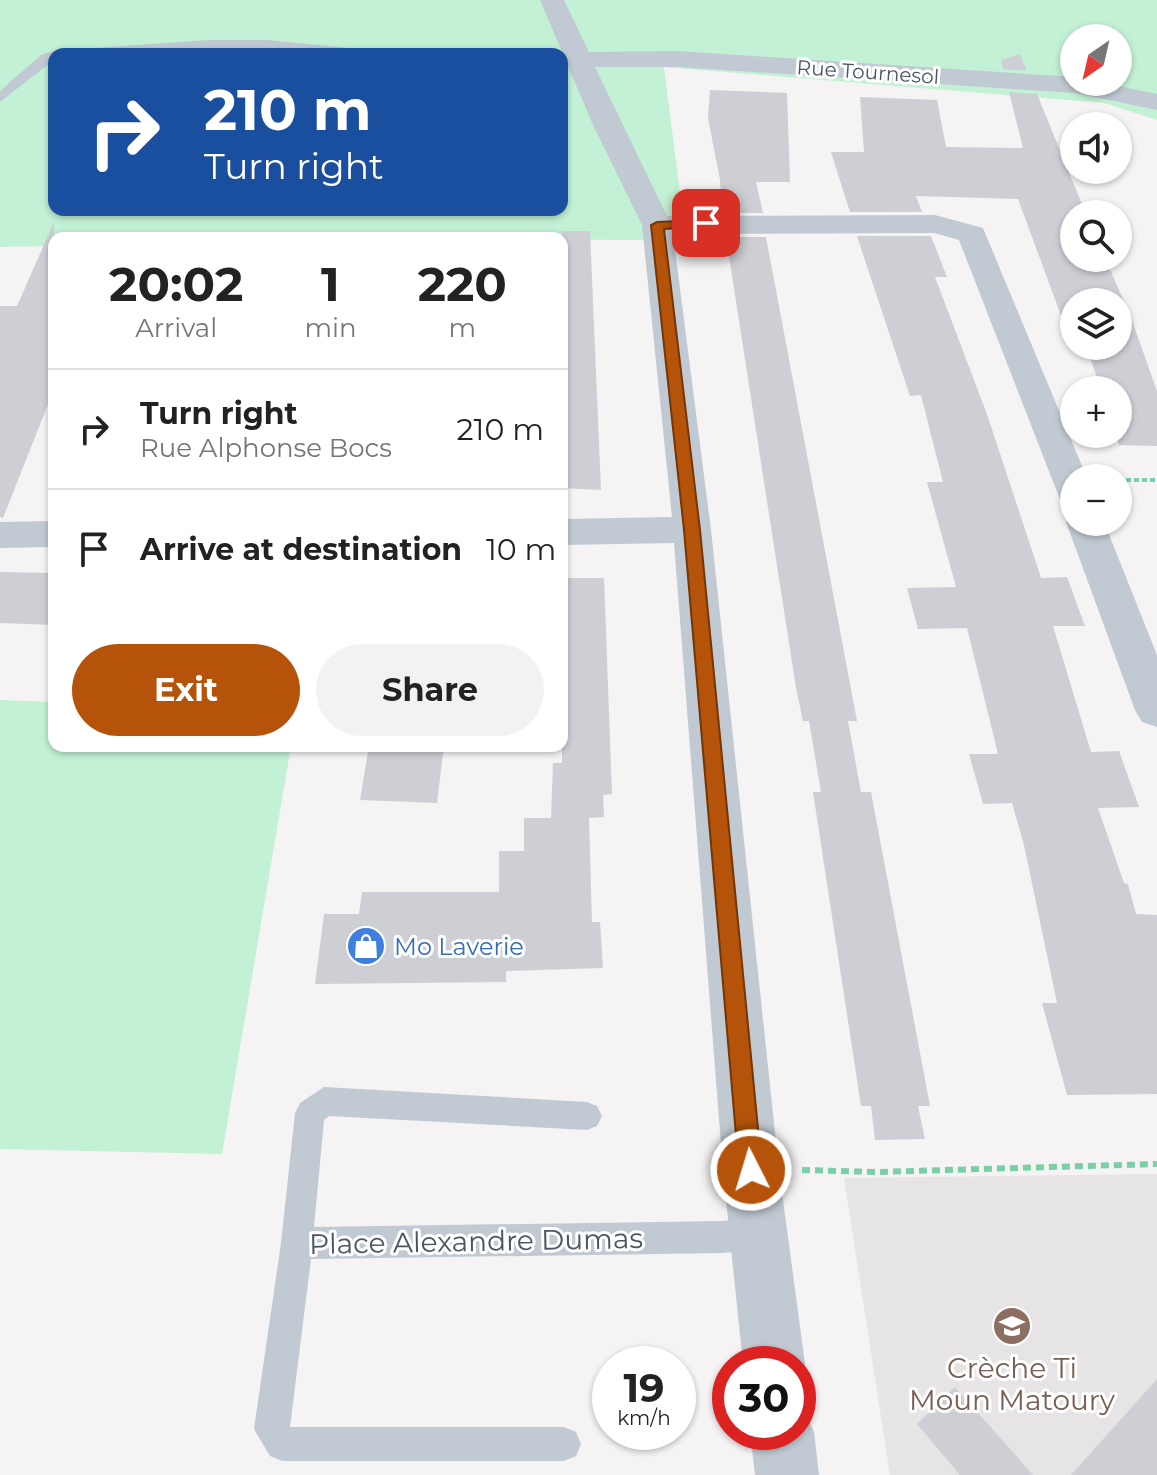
<!DOCTYPE html>
<meta charset="utf-8">
<style>
:root{--surface:#fff;--page:#f2f2f2;--text:#222;--muted:#767676;--line:#e0e0e0;--accent:#b45309}
body{margin:0;font-family:Montserrat,sans-serif;background:var(--page);color:var(--text);height:100vh;display:flex;flex-direction:column;font-size:30px;white-space:nowrap}
*{box-sizing:border-box;margin:0}
p{font-size:26px;color:var(--muted)}
.icon{flex:none;width:44px;height:44px;fill:none;stroke:currentColor;stroke-width:2;stroke-linecap:round;stroke-linejoin:round}
.map{position:relative;flex:1;overflow:hidden}
.panel{position:absolute;left:48px;top:232px;width:520px;height:520px;display:flex;flex-direction:column;background:var(--surface);border-radius:16px;box-shadow:0 2px 6px #0004}
.panel>*{flex:none}
.guide{position:absolute;left:48px;top:48px;width:520px;height:168px;border-radius:16px;box-shadow:0 2px 6px #0004;background:#1a4fa0;color:#fff;overflow:hidden}
.needle{width:52px;rotate:214deg}
.tools{position:absolute;left:1060px;top:24px;display:grid;gap:16px}
.tools a{display:grid;place-items:center;width:72px;height:72px;border-radius:50%;background:var(--surface);box-shadow:0 2px 6px #0004;font-size:40px}
.speed{position:absolute;left:592px;top:1346px;display:flex;gap:16px;font-size:40px;font-weight:700;text-align:center}
.speed>*{display:grid;place-content:center;width:104px;height:104px;border-radius:50%;background:var(--surface);box-shadow:0 2px 6px #0004;line-height:1}
.speed small{font-size:20px;font-weight:400}
.speed .limit{border:12px solid #d22;background:#fff;color:#111}
.pin{position:absolute;display:grid;place-items:center;width:68px;height:68px;color:#fff;margin:-34px;border-radius:16px;box-shadow:0 4px 12px #0006}
.me{position:absolute;width:88px;margin:-44px;rotate:355deg;stroke-linejoin:round;filter:drop-shadow(0 0 6px #0008)}
.turn{display:flex;align-items:center;gap:28px;height:168px;padding:0 24px;font-size:36px}
.turn .icon{width:104px;height:104px;stroke-width:2.5}
.turn b{display:block;font-size:56px;line-height:68px}
.eta{display:flex;justify-content:space-evenly;align-items:center;height:136px;text-align:center}
.eta b{font-size:48px;font-weight:700;line-height:56px}
.cta{display:flex;gap:16px;margin-top:auto;padding:16px 24px}
.cta a{flex:1;height:92px;border-radius:48px;background:var(--accent);color:#fff;font-size:32px;font-weight:700;line-height:92px;text-align:center}
.cta a+a{background:var(--page);color:var(--text)}
ul{padding:0;list-style:none}
li{display:flex;align-items:center;gap:24px;height:120px;padding:0 24px;border-top:2px solid var(--line)}
li div{flex:1}
li b{display:block;font-size:30px}
li em{font-style:normal}
.map>svg:first-child{display:block}
.education{fill:#e6e4e5}
.green{fill:#c3f1d5;fill-rule:evenodd}
.building{fill:#cdcfd5;fill-rule:evenodd}
.lines{fill:none;stroke-linecap:round;stroke-linejoin:round}
.path-far1{stroke:#7ad0a6;stroke-width:4;stroke-dasharray:5 3;stroke-linecap:butt}
.path{stroke:#7ad0a6;stroke-width:6;stroke-dasharray:8 5;stroke-linecap:butt}
.lane{fill:#c1cad2;fill-rule:evenodd}
.street{fill:#c1cad2;fill-rule:evenodd}
.route{fill:#b45309;stroke:#753606;stroke-width:2}
.labels{text-anchor:middle;dominant-baseline:central;stroke-width:6;stroke-linejoin:round;paint-order:stroke}
.far-street-label{font-size:20px;fill:#4a5661;stroke:#fff}
.shop-label{font-size:24px;fill:#366cbe;stroke:#fff;text-anchor:start}
.near-street-label{font-size:28px;fill:#4a5661;stroke:#fff}
.near-education-label{font-size:28px;fill:#785e54;stroke:#fff}
</style>
<div class="map">
<svg width="1157" height="1475" viewBox="0 0 1157 1475">
<rect width="100%" height="100%" fill="#f5f3f3"/>
<path class="education" d="M1157,1174V1475H890L844,1178Z"/>
<path class="green" d="M0,0H1157V120L1104,103L664,67L686,240L54,238V246L0,247ZM1074,38H1118V82H1074ZM54,54H562V210H54Z
M0,700L54,702V746H291L222,1154L0,1149Z"/>
<path class="building" d="M1020,54L1027,71L1003,69L1001,60Z
M710,90L787,93L790,182H756L763,213H722L720,180L708,118Z
M1009,92L1037,94L1086,214H1074V258H1105L1130,315L1157,391V446L1119,445L1115,434H1118V390H1101L1087,348H1073L1018,199L916,196L922,212H850L831,152H864L860,97L937,100L946,147L1023,148ZM1074,302H1118V346H1074Z
M54,222V389L3,518L0,517V306H17Z
M562,231H590L601,490L562,488Z
M857,236H931L947,277H935L988,417L1041,578L1067,577L1085,626H1053L1091,752L1119,751L1139,807L1098,808L1124,883L1128,884L1136,914L1157,915V1094L1067,1095L1042,1003H1057L1024,845L1012,803L983,804L969,754H998L967,628L918,629L907,588L956,587L927,482H943L921,395L910,396Z
M726,237H766L857,721H848L861,792H871L930,1106H918L925,1139L875,1140L871,1106H861L813,792H821L809,721H803L796,688Z
M0,572L54,573V625L0,623Z
M562,578H604L612,794L603,795L604,817L589,818L592,922H600L603,968L506,971V982L315,984L324,914H359L362,892H499V851H524V818H551L553,763H562Z
M369,746H444L437,803L360,800Z
M1157,1379V1475H1071Z
M955,1387L1033,1475H960L917,1424Z"/>
<g class="lines">
<path class="path-far1" d="M1118,480H1157"/>
<path class="path" d="M802,1170L876,1172L1157,1164"/>
<path class="lane" d="M207,40H268L369,50L376,54H327L268,48L54,54V60L0,102V91L41,55L54,51Z
M324,1087L587,1102L597,1106L602,1116L597,1126L587,1130L329,1116L324,1120L314,1227L723,1221L759,1217L770,1222L775,1233L770,1244L759,1249L723,1253L311,1259L290,1427H564L576,1432L581,1444L576,1456L564,1461H282L270,1456L254,1429L281,1243L295,1113L300,1103Z"/>
<path class="street" d="M540,0H564L589,52L678,51L1074,77V82H1099L1157,94V110L1075,93L678,67H595L667,216L935,215L983,228L1087,478H1074V505L1061,502L959,240L934,233L673,234L711,530L779,1170L805,1364L798,1380V1364H743L723,1170L674,543L562,545V519L672,517L642,225L593,125Z
M1074,512V522H1104L1157,655V727L1142,722L1135,710L1066,522Z
M54,521V547L0,548V522Z
M798,1407L804,1410L814,1432L819,1475H755L750,1432H798Z"/>
</g>
<path class="route" d="M706,220L710,221V226L664,229L700,530L762,1170L759,1178L751,1181L743,1178L739,1170L684,530L651,225L657,222Z"/>
<defs>
<symbol id="shop-disc" viewBox="-11 -11 22 22"><circle r="9.5" fill="#3f7fe0" stroke="#fff"/><path d="M-5-2.5h2.3a2.7 3.5 0 0 1 5.4 0H5L5.5 6h-11ZM-1.5-2.5h3a1.5 2.3 0 0 0-3 0Z" fill="#fff"/></symbol>
<symbol id="school-disc" viewBox="-11 -11 22 22"><circle r="9.5" fill="#8d6e63" stroke="#fff"/><path d="M0-5L7-2L0 1L-7-2ZM-4 1L0 2.5L4 1V4Q0 6-4 4Z" fill="#fff"/></symbol>
</defs>
<g fill-rule="evenodd">
<use href="#shop-disc" x="344" y="924" width="44" height="44"/>
<use href="#school-disc" x="990" y="1304" width="44" height="44"/>
</g>
<g class="labels">
<g class="far-street-label">
<text transform="translate(868 72) rotate(4)">Rue Tournesol</text>
</g>
<g class="shop-label">
<text x="394" y="946">Mo Laverie</text>
</g>
<g class="near-street-label">
<text transform="translate(476 1241) rotate(-1)">Place Alexandre Dumas</text>
</g>
<g class="near-education-label">
<text x="1012" y="1368">Crèche Ti<tspan x="1012" dy="32">Moun Matoury</tspan></text>
</g>
</g>
</svg>
<div class="tools">
<a><svg class="needle" viewBox="-14 -14 28 28"><path d="M0-13l5 13h-10z" fill="#e53935"/><path d="M0 13l5-13h-10z" fill="#767676"/></svg></a>
<a><svg class="icon" aria-label="sound" viewBox="0 0 24 24"><path d="M4 9h4l5-4v14l-5-4H4zM17 9q2 3 0 6"/></svg></a>
<a><svg class="icon" aria-label="search" viewBox="0 0 24 24"><circle cx="10" cy="10" r="6"/><path d="M15 15l6 6"/></svg></a>
<a><svg class="icon" aria-label="layers" viewBox="0 0 24 24"><path d="M12 4l9 5-9 5-9-5zM3 14l9 5 9-5"/></svg></a>
<a>+</a>
<a>−</a>
</div>
<div class="speed"><div>19<small>km/h</small></div><div class="limit">30</div></div>
<div class="pin" style="left:706px;top:223px;background:#d93025"><svg class="icon" aria-label="arrive" viewBox="0 0 24 24"><path d="M6 21V4h12l-3 4 3 4H6"/></svg></div>
<svg class="me" style="left:751px;top:1170px" viewBox="-20 -20 40 40"><circle r="17" fill="#b45309" stroke="#fff" stroke-width="3"/><path d="M0-11L8 9 0 5-8 9z" fill="#fff"/></svg>
<div class="guide">
<div class="turn"><svg class="icon" aria-label="right" viewBox="0 0 24 24"><path d="M7 20v-9h11M14 6l5 5-5 5"/></svg><div><b>210 m</b>Turn right</div></div>
</div>
<section class="panel">
<div class="eta">
<div><b>20:02</b><p>Arrival</p></div>
<div><b>1</b><p>min</p></div>
<div><b>220</b><p>m</p></div>
</div>
<ul>
<li><svg class="icon" aria-label="right" viewBox="0 0 24 24"><path d="M7 20v-9h11M14 6l5 5-5 5"/></svg><div><b>Turn right</b><p>Rue Alphonse Bocs</p></div><em>210 m</em></li>
<li><svg class="icon" aria-label="arrive" viewBox="0 0 24 24"><path d="M6 21V4h12l-3 4 3 4H6"/></svg><div><b>Arrive at destination</b></div><em>10 m</em></li>
</ul>
<div class="cta"><a>Exit</a><a>Share</a></div>
</section>
</div>
